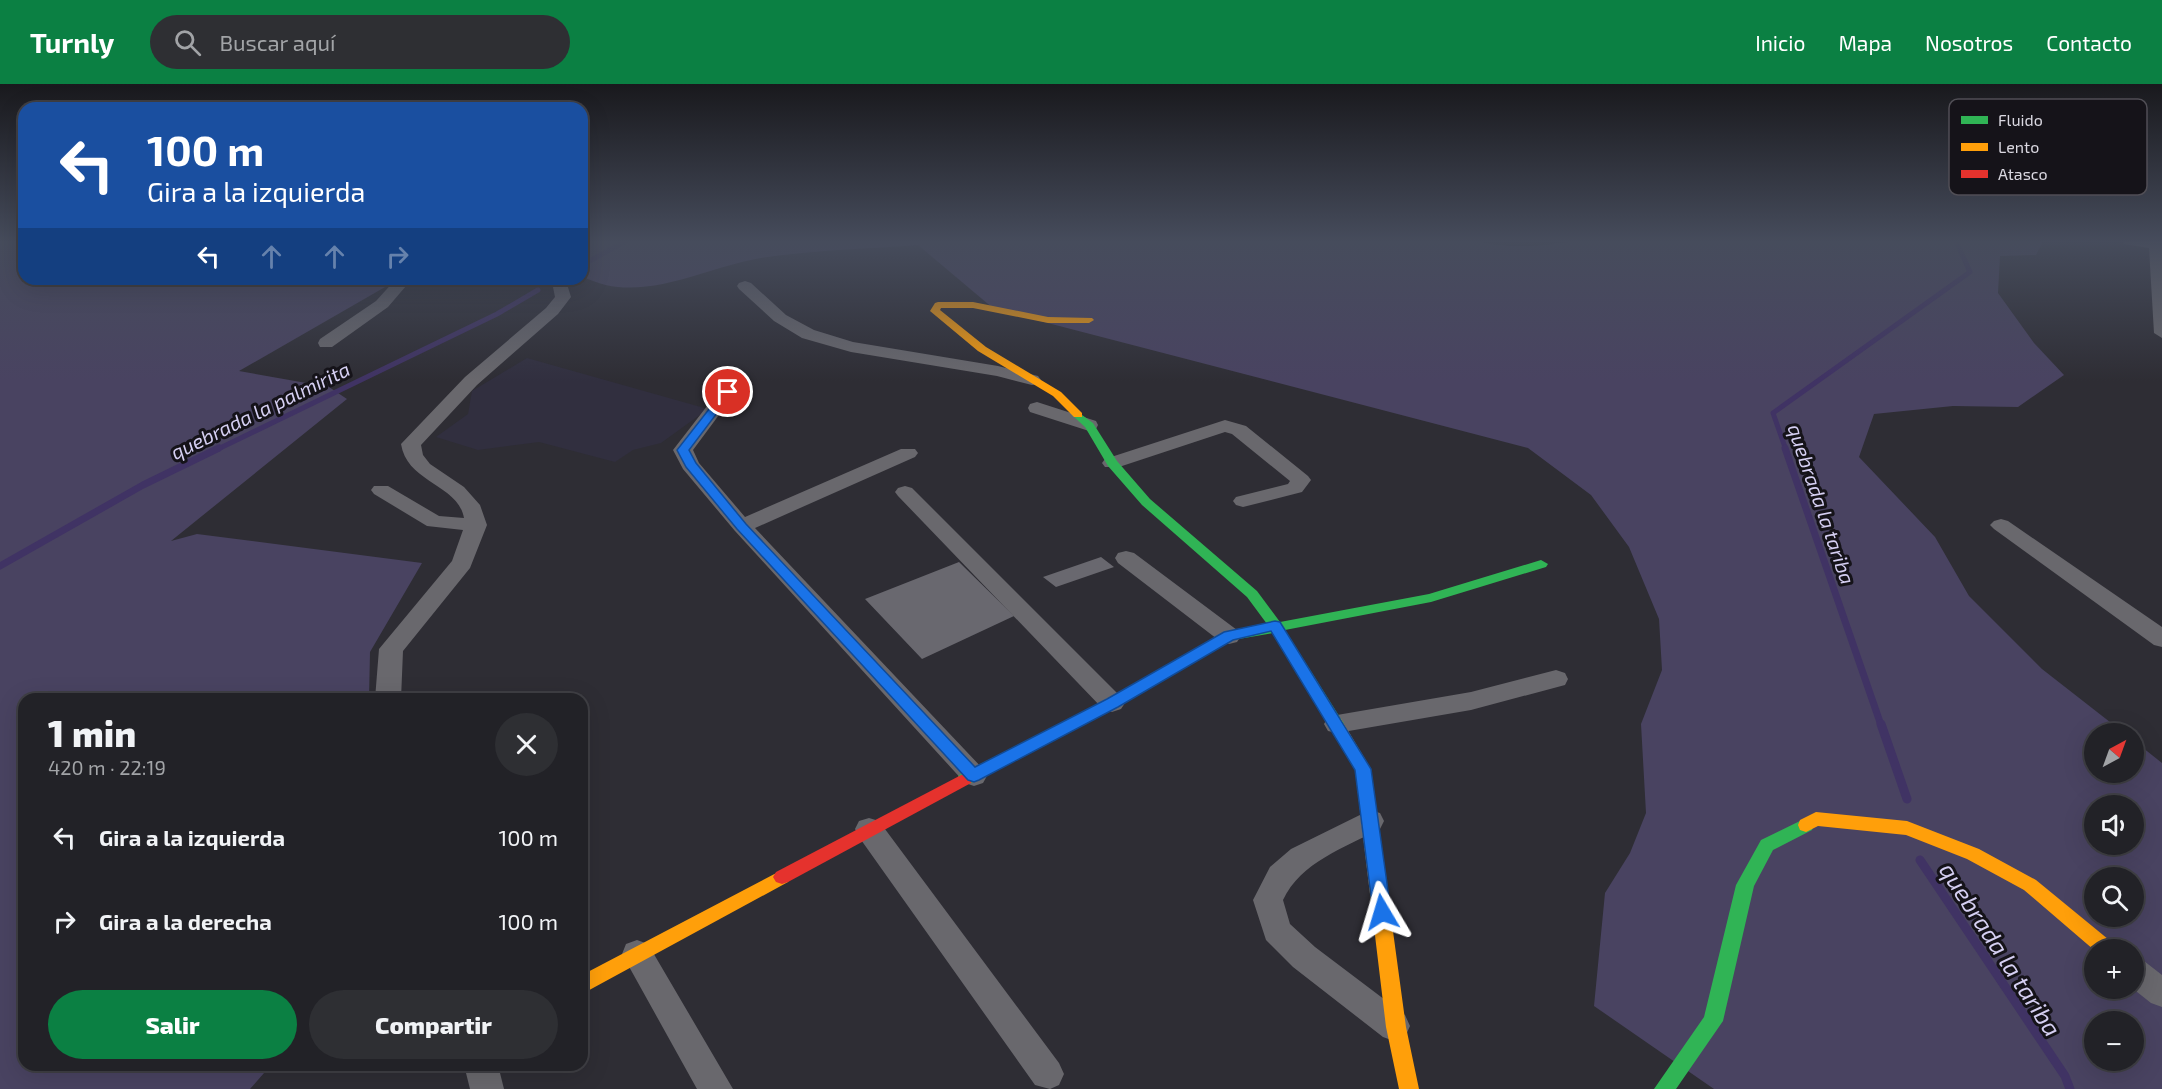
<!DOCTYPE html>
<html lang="es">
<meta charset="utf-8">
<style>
:root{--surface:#222227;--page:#2e2f33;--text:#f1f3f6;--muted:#a2a4a7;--line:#3f3f44;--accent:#0b8043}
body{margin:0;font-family:"Exo 2",sans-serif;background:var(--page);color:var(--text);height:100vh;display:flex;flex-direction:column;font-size:22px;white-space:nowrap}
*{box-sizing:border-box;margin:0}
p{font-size:20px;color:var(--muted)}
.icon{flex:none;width:33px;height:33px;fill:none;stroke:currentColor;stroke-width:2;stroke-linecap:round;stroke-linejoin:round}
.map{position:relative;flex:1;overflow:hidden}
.drawer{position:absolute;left:18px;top:609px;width:570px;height:378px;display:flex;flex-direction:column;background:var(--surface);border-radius:18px;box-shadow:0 6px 24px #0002,0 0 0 2px var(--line)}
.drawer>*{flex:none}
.top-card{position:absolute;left:18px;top:18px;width:570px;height:183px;border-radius:18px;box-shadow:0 6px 24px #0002,0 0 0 2px var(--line);background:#1a4fa0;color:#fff;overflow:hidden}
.needle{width:39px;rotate:41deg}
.controls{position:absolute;left:2084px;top:639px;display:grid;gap:12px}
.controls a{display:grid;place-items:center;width:60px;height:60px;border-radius:50%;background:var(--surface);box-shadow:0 6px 24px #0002,0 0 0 2px var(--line);font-size:30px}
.pin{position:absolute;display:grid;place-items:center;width:51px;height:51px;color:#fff;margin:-26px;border:3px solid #fff;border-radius:50%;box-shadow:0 2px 6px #0007}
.me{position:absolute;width:66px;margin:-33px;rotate:353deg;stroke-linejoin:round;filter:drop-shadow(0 0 4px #0008)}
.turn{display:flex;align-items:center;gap:21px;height:126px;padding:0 30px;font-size:27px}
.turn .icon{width:78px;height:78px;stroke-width:2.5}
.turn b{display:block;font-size:42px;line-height:51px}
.lanes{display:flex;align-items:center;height:57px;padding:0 30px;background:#0003;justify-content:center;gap:30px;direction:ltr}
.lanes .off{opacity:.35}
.round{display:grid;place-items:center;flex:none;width:63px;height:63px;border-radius:32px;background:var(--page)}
.headline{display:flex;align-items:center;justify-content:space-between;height:102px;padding:0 30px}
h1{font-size:36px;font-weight:800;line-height:45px}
.action{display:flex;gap:12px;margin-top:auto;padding:12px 30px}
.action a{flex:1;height:69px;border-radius:36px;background:var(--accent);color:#fff;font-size:24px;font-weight:800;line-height:69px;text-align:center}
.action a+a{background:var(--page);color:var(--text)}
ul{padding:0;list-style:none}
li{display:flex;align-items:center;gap:18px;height:84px;padding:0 30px}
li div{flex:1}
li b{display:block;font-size:22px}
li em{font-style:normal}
header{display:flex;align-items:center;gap:36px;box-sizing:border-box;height:84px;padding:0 30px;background:var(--accent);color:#fff}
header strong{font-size:28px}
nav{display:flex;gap:33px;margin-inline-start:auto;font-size:21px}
.search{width:420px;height:54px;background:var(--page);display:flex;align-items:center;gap:15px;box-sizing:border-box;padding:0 21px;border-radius:33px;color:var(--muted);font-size:22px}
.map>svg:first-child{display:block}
.built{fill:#312f3f}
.green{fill:#494361;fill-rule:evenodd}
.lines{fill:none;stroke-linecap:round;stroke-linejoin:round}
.stream-far2{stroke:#403364;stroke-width:5}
.stream-far1{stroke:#403364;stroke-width:7}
.stream{stroke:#403364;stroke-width:9}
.building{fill:#69686f}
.street{fill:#69686d;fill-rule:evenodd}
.fast{fill:#30b455;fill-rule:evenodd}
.slow{fill:#ff9f0a;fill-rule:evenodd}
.jam{fill:#e5322d;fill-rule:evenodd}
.route{fill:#1a73e8;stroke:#114b97;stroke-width:1.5}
.labels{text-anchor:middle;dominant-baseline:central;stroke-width:6;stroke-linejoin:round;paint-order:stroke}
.water-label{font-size:20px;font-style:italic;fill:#d5cff2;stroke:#151319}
.near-water-label{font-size:24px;font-style:italic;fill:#d5cff2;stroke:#151319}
.key{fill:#151319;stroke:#504e55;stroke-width:1.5}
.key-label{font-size:16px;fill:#dad8e1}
</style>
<header>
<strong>Turnly</strong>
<div class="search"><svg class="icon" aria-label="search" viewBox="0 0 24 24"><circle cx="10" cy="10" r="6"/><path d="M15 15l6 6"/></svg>Buscar aquí</div>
<nav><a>Inicio</a><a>Mapa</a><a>Nosotros</a><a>Contacto</a></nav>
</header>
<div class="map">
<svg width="2162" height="1005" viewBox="0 0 2162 1005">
<rect width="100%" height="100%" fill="#2e2d34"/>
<path class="built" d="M527,274L708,325L661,359L633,366L615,378L539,358L478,366L436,353L468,330L472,307Z"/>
<path class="green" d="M0,157H24V195H399L239,287L329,303L347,315L171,457L197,450L422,479L370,568L369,615H24V981H271L250,1005H0Z
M582,157H1476C1509,165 1543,162 1576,157H2039L2042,159L2036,171L2000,172L1998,209L2034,259L2064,291L2018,323L1953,322L1874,330L1859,373L1935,453L1969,512L2042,585L2124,649L2094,650V688H2133V656L2162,679V1005H1714L1594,922L1605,809L1630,769L1646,729L1641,640L1662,586L1659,535L1629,463L1591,411L1528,364L994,225L918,161C866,165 812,166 761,174C704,183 639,223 582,192ZM2094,722H2133V760H2094ZM2094,794H2133V832H2094ZM2094,866H2133V904H2094ZM2094,938H2133V976H2094Z"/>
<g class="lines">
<path class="stream-far2" d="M582,181L626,157
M216,366L497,230L538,206
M1786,366L1773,329L1970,188L1956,157"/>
<path class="stream-far1" d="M1785,364L1881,641
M0,482L143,401L219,364"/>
<path class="stream" d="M1881,640L1907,715
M1920,776L2065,992L2070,1005"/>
</g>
<path class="building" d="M1101,473L1114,483L1056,503L1043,493Z
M959,478L1014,532L922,575L865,515Z"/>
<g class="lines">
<path class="street" d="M2122,157H2162V254L2154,249L2149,164L2124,160Z
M396,195H412L388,223L332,263H320L318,259L320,255L376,217Z
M541,195L566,197L571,213L558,230L477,301L421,361L423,371L430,380L464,403L480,421L487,441L470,484L403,567L401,615H375L379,565L452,477L463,446L427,442L374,410L371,406L374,402H388L439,432L464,434C458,400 407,399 401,360L465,293L546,224L555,213L553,203Z
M745,197L751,199L786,231L814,246L853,258L998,282L1038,292L1041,296L1038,300L1032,301L997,292L851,268L802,254L774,237L739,205L737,202L739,199Z
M727,303L733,304L736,308L693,366L699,379L745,433L901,365H915L918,369L915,373L755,444L983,685L987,692L983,699L974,702L965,699L735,447L683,385L673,366L721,304Z
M1037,318L1096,337L1098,341L1096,345L1089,347L1030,328L1028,324L1030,320Z
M1225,336L1246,342L1308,392L1311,396L1302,408L1243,423L1236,421L1233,417L1236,413L1288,400L1290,397L1232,350L1225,348L1119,383H1105L1102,379L1105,375Z
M905,402L912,404L1121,613L1125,619L1121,625L1112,628L1103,625L898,412L895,408L898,404Z
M2001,435L2008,437L2162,543V563L2154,561L1994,445L1990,441L1994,437Z
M1126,467L1134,469L1237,546L1241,552L1237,558L1229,560L1221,558L1118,479L1115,474L1118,469Z
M1556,586L1565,589L1568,595L1565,601L1471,626L1337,649L1328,647L1324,640L1328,633L1337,631L1471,608Z
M1370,726L1380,729L1384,737L1380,745C1344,764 1301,778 1283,816L1290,840L1315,863L1405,931L1410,942L1405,953L1394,957L1383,953L1293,883L1266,856L1253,816L1270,783L1291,765Z
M869,734L879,737L1059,979L1064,990L1059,1001L1050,1005L1035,1001L859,753L855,745L859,737Z
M637,856L648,860L733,1005H697L622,870L626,860Z
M2133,873L2144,877L2162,891V923L2151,919L2132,904Z
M464,981H498L504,1005H470Z"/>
<path class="fast" d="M1078,328L1093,339L1117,377L1150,415L1257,507L1280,538L1429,510L1541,476L1548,480L1546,483L1431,518L1285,546L1341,635L1344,639L1341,643H1331L1273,549L1233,556L1117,623L971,699L965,701L959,699L957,695L959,691L1107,615L1224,549L1267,540L1247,513L1142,421L1108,382L1085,343L1072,331Z
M1806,734L1812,736L1814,741L1812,746L1773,766L1754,802L1723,937L1676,1005H1654L1704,933L1736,801L1761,756Z"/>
<path class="slow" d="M973,218L1048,233L1092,234L1094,236L1089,239H1048L973,224H941L940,226L986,263L1061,308L1082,329V333H1074L1053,312L978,267L930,227L935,219L938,218Z
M1336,633L1341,635L1371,685L1406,943L1419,1005H1399L1386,943L1355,685L1328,639L1331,635Z
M1816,728L1907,737L1979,765L2036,796L2114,860L2116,866H2094L2024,806L1967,775L1906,751L1818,742L1806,748L1800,746L1798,741L1800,736Z
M782,786L788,788L791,793L788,798L582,910V891Z"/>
<path class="jam" d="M965,689L971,691L973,695L971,699L788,798L782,800L776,798L773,793L776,788Z"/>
</g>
<linearGradient id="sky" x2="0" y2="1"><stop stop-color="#19191d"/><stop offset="0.53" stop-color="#464c5c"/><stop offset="1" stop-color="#464c5c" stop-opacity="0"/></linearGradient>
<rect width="2162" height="297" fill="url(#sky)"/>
<path class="route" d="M728,305L733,308L689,366L696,379L746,440L975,683L1107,615L1224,548L1275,537L1280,538L1371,685L1391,828L1388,834L1382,836L1375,834L1373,828L1355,686L1271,547L1233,556L1118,623L979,696L974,698L968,696L737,445L686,383L677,366L724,306Z"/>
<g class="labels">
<g class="water-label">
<text transform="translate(260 326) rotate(-26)">quebrada la palmirita</text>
<text transform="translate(1822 420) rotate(71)">quebrada la tariba</text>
</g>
<g class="near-water-label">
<text transform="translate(2001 865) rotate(57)">quebrada la tariba</text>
</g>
</g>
<rect x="1949" y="15" width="198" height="96" rx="9" class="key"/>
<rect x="1961" y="32" width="27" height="8" fill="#30b455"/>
<rect x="1961" y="59" width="27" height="8" fill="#ff9f0a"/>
<rect x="1961" y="86" width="27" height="8" fill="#e5322d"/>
<g class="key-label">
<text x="1998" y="42">Fluido</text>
<text x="1998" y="69">Lento</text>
<text x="1998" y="96">Atasco</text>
</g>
</svg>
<div class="controls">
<a><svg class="needle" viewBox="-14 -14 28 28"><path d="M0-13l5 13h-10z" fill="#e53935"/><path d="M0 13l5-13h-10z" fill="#a2a4a7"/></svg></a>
<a><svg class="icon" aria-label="sound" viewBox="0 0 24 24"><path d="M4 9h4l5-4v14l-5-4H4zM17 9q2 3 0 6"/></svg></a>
<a><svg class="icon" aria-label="search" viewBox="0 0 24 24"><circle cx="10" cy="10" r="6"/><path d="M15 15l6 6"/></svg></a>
<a>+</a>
<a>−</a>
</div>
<div class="pin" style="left:728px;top:308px;background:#d93025"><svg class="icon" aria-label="arrive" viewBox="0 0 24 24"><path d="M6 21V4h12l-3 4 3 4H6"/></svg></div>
<svg class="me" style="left:1382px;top:828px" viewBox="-20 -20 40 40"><path d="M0-17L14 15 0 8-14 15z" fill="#1a73e8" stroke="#fff" stroke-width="4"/></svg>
<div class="top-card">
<div class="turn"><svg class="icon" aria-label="left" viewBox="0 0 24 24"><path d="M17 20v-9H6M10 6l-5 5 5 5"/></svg><div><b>100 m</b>Gira a la izquierda</div></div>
<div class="lanes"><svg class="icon" aria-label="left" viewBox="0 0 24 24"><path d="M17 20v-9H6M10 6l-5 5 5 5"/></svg><svg class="icon off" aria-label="ahead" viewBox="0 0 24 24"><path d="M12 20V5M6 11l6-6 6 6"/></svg><svg class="icon off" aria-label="ahead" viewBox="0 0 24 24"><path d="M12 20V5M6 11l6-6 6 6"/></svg><svg class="icon off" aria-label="right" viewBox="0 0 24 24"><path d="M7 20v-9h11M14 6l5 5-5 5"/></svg></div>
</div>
<section class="drawer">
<div class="headline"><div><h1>1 min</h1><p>420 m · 22:19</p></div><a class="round"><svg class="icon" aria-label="close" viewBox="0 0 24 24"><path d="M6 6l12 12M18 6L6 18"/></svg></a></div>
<ul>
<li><svg class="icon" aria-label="left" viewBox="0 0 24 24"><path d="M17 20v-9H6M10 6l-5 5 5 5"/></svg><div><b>Gira a la izquierda</b></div><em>100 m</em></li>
<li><svg class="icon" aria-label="right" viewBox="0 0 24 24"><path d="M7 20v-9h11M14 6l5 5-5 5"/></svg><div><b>Gira a la derecha</b></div><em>100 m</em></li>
</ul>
<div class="action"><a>Salir</a><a>Compartir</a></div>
</section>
</div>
